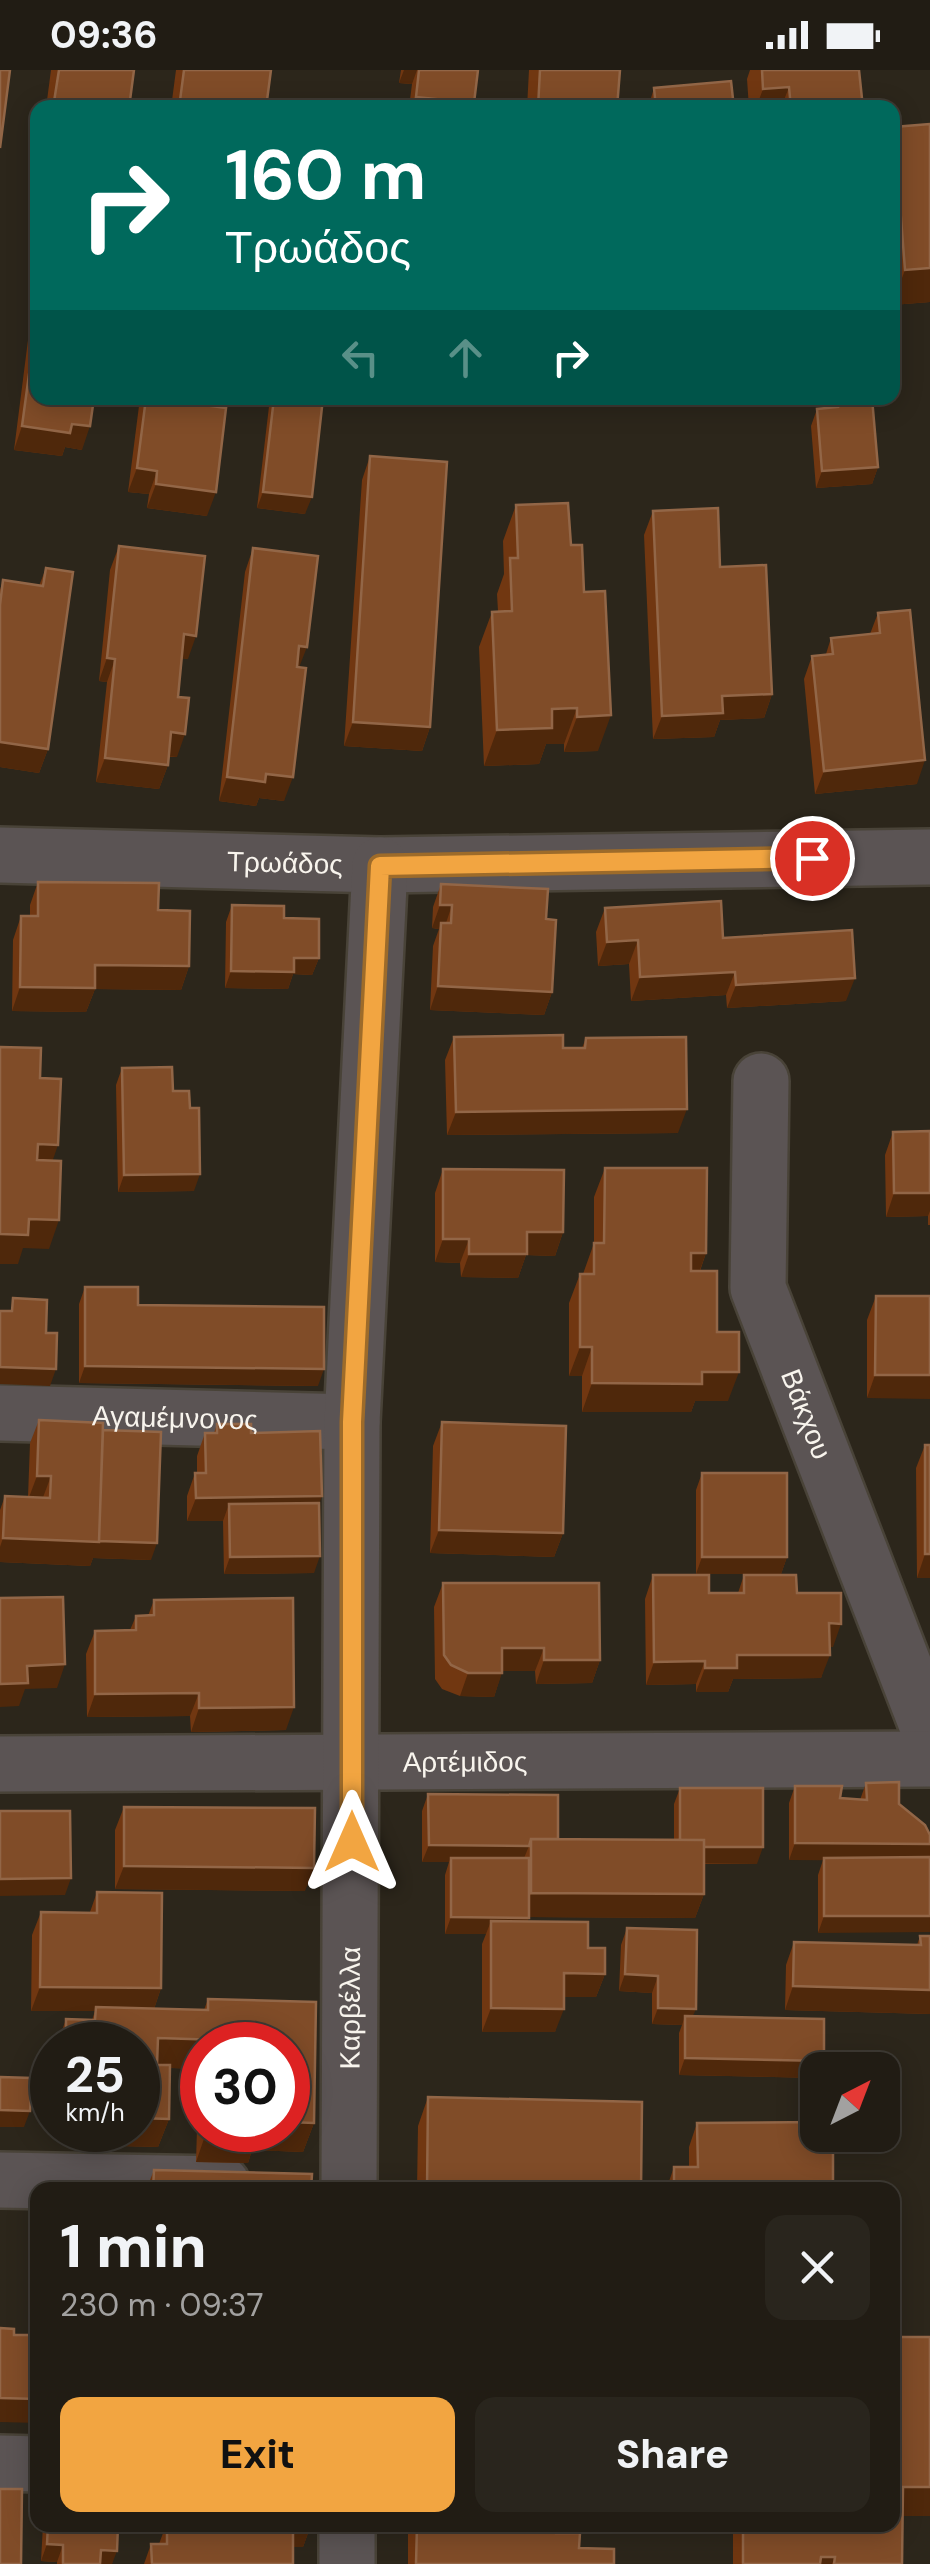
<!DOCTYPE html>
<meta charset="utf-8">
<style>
:root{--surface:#211c14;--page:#29251d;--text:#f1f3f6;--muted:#a2a1a0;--line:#3e3a34;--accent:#f2a541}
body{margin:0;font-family:"DM Sans",sans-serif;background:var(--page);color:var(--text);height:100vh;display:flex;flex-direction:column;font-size:38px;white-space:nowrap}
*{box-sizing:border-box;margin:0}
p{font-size:32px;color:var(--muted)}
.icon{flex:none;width:55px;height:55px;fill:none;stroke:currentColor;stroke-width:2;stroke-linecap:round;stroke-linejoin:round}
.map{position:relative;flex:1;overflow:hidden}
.drawer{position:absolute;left:30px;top:2112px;width:870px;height:350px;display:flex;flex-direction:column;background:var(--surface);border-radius:20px;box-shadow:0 5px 25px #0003,0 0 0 2px var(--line)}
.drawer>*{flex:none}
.hud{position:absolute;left:30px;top:30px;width:870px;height:305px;border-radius:20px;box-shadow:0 5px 25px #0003,0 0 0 2px var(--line);background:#00695c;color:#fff;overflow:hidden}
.needle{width:65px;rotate:42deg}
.tools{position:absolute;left:800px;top:1982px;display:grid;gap:20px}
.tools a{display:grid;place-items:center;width:100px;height:100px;border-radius:20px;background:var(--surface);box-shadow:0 5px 25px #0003,0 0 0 2px var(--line);font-size:50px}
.speed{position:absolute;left:30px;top:1952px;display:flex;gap:20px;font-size:50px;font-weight:700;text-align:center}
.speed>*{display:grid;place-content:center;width:130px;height:130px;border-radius:50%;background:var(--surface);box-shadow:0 5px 25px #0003,0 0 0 2px var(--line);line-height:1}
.speed small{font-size:25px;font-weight:400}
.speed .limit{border:15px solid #d22;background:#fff;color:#111}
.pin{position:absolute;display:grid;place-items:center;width:85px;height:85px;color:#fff;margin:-42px;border:5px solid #fff;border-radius:50%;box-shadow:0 2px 10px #0007}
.me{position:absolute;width:110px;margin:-55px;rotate:0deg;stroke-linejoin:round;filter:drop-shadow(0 0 8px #0008)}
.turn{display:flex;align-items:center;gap:35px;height:210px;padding:0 30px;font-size:45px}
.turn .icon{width:130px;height:130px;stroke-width:2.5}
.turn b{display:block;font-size:70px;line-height:85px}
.lanes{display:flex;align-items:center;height:95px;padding:0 30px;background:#0003;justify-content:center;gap:50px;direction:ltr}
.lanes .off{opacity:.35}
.round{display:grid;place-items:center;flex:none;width:105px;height:105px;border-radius:20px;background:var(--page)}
.summary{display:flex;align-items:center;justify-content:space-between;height:170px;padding:0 30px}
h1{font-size:60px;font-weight:800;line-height:75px}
.action{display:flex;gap:20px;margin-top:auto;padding:20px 30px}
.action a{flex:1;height:115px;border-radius:20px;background:var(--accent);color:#111;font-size:40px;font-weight:800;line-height:115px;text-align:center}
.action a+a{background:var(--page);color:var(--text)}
.status{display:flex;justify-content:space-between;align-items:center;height:70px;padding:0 50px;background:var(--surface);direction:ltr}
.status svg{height:28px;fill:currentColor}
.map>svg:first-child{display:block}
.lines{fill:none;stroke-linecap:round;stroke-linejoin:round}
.minor-casing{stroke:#494338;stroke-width:60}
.minor{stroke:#5b5454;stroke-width:55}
.wall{fill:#713711}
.shaded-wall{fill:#4f280b}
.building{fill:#804c28;stroke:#926647;stroke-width:2.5}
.route-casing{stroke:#9d6b2a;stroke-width:25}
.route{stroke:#f2a541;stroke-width:18}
.labels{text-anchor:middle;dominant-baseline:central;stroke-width:8;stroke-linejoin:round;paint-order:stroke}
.street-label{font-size:28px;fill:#f8f4ed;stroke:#120f0a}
</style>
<div class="status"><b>09:36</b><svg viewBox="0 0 49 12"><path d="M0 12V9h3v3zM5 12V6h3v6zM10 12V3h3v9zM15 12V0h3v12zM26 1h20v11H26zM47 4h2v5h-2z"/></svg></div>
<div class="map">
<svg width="930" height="2494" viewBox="0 0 930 2494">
<rect width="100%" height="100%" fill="#2c261b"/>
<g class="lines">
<defs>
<g id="minor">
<path id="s1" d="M0,785L380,795L930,787"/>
<path id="s2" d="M761,1011L758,1218L930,1663"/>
<path id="s3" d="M0,1343L352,1352"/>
<path id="s4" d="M0,1694L930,1689"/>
<path d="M0,2110L222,2114"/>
<path id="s5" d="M349,2120L352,1352L380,795"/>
<path d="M0,2393L38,2394"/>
<path d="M347,2494V2455"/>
</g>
</defs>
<use href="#minor" class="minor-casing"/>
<use href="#minor" class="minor"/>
</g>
<path class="wall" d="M51,0H134L129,38H46Z
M176,0H271L266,38H171Z
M401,0H478L473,38H409L412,14L399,13Z
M529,0H620L617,38H527Z
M750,0H859L863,38H749L747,9Z
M654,18L734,38H648Z
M930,54V232L892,235V60L894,57Z
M38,208V328L82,380L65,377L62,386L14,380L35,215Z
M140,328H220L218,334L211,333L207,446L147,438L149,424L128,422Z
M270,328H323L305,444L257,438Z
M830,328H872L878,397L872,414L816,418L811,356L817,339L830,338Z
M370,386L430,657L422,681L344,676L362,410Z
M516,435L571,475L584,522L598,681L564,682V674H546L539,694L484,696L479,577L492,542L498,541L497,524L504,504L503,471Z
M653,441L720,497L772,624L764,648L720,650L714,667L653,669L644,465Z
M119,476L188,589L182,588L178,627L177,687H169L168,695L159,719L96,712L107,612L99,611L110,500Z
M253,478L300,597L284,731L259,728L256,736L219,731L245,502Z
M46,498L48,679L39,703L0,697V520L3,510L39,516Z
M878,543L917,714L815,724L804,609L812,586L826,584L831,568L870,564Z
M38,812L158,840L189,896L181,920L95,919L86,942L12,941L13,870L21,846H30V835Z
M441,814L546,849L552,922L544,945L430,940L433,876L439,859L432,858L433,837Z
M232,835L284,848L319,888L312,905L293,904L288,919L225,918L226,852Z
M605,838L723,868L846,931L727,938L726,925L631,931L629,894L598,896L596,862Z
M454,967L563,978H582L586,968L678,1063L447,1065L445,990Z
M122,998L173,1021L190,1038L194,1121L118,1122L116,1015Z
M930,1061V1155H928V1146L886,1147L885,1085L893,1062Z
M605,1098L706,1183L700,1201L717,1262L728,1331H695L691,1342H582V1306H569V1233L580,1204H583L594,1173V1127Z
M443,1099L563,1162L555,1186L526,1185L518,1208L461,1207L460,1193L435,1192V1123Z
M85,1217L138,1235L318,1316L79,1313V1234Z
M876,1226H930L867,1328V1250Z
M39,1350L103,1360L151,1490L93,1488L90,1496L0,1492V1440L5,1426L28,1427L30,1373Z
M442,1352L563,1463L554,1487L430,1483L433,1376Z
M217,1354L251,1363L319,1433L314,1503L224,1504L223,1451H187V1426L195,1403H197V1386L205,1363H214Z
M925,1375L930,1508H917L916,1398Z
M702,1403L787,1487L781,1504H696V1420Z
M653,1505L709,1523H738L744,1505L797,1523L833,1577H830L821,1608L733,1609L728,1622H696V1614L646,1615L645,1529Z
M443,1513L600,1590L592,1613L536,1614L535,1601H502L494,1627L460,1626L442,1619L435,1609L434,1537Z
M154,1530L286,1660L191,1662L190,1646L87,1647L86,1584L95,1561L130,1560L136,1546H148Z
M899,1712L818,1863V1805L823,1790H789V1733L795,1716L840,1728L860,1730L866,1713Z
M680,1718L757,1794H704V1824L695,1848L529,1847L527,1851L588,1878L605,1904L596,1927H564L555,1962H482V1874L486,1864H445V1805L449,1792H422V1741L428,1724L558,1769L674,1770V1734Z
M124,1737L305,1821L115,1819V1760Z
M97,1822L162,1823L161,1918L154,1939L204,1940L208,1929L316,1932L314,2053L303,2082L252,2080L248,2093L196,2092L198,2024L202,2010V2060H288V1975H202V1999L170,1998L169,2049L158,2077L120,2076V2060H138V1975H57L66,1949L92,1950L95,1941H31L32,1865L41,1842H90Z
M627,1858L693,1947L824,1991L821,2000H818V2008L679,2005V1963L682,1955L652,1954V1923L619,1921L621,1875Z
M920,1866H930V1944L785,1940L786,1895L794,1872L917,1875Z
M428,2027L641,2120H417L418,2056Z
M697,2053L833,2120H666L674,2097H689V2077Z
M154,2100L311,2120H146Z
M903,2446L902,2494H733V2455H892Z
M43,2455H118L112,2494H57V2492L41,2491Z
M166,2455H311L303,2477H293V2494H144L151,2474H159Z
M411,2455H556V2463L579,2478L614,2494H408V2461Z"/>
<path class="shaded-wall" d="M404,0H417L412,14L399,13Z
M789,17L781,38H756L763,19Z
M416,27L474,33L473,38H413Z
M930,198V232L892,235L905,200Z
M207,328H220L218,334L206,332Z
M72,354L90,356L82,380L65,377L62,386L14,380L22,356Z
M878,397L872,414L816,418L822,401Z
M137,398L157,401L149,424L128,422Z
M156,414L216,422L207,446L147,438Z
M263,422L312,427L305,444L257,438Z
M184,564L196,566L188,589L176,588Z
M299,576L307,577L298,600H290Z
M107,588L115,589L107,612L99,611Z
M772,624L764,648L720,650L714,667L653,669L662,646L722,626Z
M577,638L564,674H546L539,694L484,696L497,660L552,639Z
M611,645L598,681L564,682L577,647Z
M353,652L430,657L422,681L344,676Z
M171,662L185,664L177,687L163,686Z
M0,672L48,679L39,703L0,697Z
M105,688L168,695L159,719L96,712Z
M925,690L917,714L815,724L824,701Z
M266,704L293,707L284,731L259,728L256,736L219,731L227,707Z
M440,835H452L444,859L441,853L439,859L432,858Z
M638,870L629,894L598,896L607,872Z
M294,888H319L312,905L293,904L288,919L225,918L231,901Z
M95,895L189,896L181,920L95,919L86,942L12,941L20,917Z
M735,902L726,925L631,931L640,907Z
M855,908L846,931L727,938L736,915Z
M438,916L552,922L544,945L430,940Z
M687,1039L678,1063L447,1065L456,1042Z
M38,1074L58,1075L48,1104L27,1103Z
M200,1104L194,1121L118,1122L124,1105Z
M894,1123H930V1141L928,1146L886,1147Z
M29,1149L59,1150L49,1179L23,1178L18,1194H0V1164Z
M527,1162H563L555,1186L526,1185L518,1208L461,1207L469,1184Z
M443,1169H469L460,1193L435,1192Z
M691,1183H706L696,1211H680Z
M580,1277H592L582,1306H569Z
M85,1296L324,1299L318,1316L79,1313Z
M0,1297L56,1299L50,1316L0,1314Z
M702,1302H739L728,1331H695L691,1342H582L592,1313Z
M875,1305H930V1329L867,1328Z
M37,1406H51L42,1430H28Z
M322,1426L313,1450L229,1434L223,1451H187L196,1428Z
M439,1460L563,1463L554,1487L430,1483Z
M3,1468L97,1471L157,1473L151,1490L93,1488L90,1496L0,1492V1477Z
M925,1484H930V1508H917Z
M320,1486L314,1503L224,1504L230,1487Z
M702,1487H787L781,1504H696Z
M829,1553L841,1554L833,1577H821Z
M502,1578H544L535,1601H494Z
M737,1585H830L821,1608L733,1609L728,1622H696L705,1598Z
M544,1590H600L592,1613L536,1614Z
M705,1591L696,1614L646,1615L654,1592Z
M65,1594L57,1618L25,1619L19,1636L0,1637V1614L27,1596Z
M468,1603H502L494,1627L460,1626Z
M199,1623L190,1646L87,1647L95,1624Z
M294,1637L286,1660L191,1662L199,1638Z
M795,1773L930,1774V1786L928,1791L789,1790Z
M429,1775L529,1776L522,1793L451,1788L449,1792H422Z
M680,1777H763L757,1794L674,1793Z
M124,1796L314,1798L305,1821L115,1819Z
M71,1808L65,1825L0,1826V1809Z
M531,1823L704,1824L695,1848L523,1847Z
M824,1846H930V1862L818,1863Z
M451,1847L529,1848L523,1864L491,1851L486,1864H445Z
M564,1903L605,1904L596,1927H555Z
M625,1904L658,1906L652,1923L619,1921Z
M793,1916L930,1920V1944L785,1940Z
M40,1917L161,1918L153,1942L96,1937L95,1941H31Z
M491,1938L564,1939L555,1962H482Z
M658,1938L696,1939L689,1955L685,1946L682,1955L652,1954Z
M158,1968L221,1970L220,1975H202V1999L147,1997Z
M685,1988L824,1991L821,2000H818V2008L679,2005Z
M0,2040L30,2041L24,2057H0Z
M138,2048L169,2049L158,2077L120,2076L126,2060H138Z
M288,2052L314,2053L303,2082L252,2080L248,2093L196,2092L206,2063L288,2060Z
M0,2328L38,2329V2353L0,2352Z
M903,2417H930V2446H892Z
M292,2455H311L303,2477H284Z
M47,2474L63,2475L57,2492L41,2491Z
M101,2480L117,2481L112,2494H96Z
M821,2487H835L832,2494H818Z"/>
<path class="building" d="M0,0H10L0,78Z
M59,0H134L129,38H53Z
M184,0H271L266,38H179Z
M419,0H478L474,33L416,27Z
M540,0H620L617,38H538Z
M762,0H859L863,38H791L789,17L763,19Z
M731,11L734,38H656L654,18Z
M295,32L332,38H294Z
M930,54V198L905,200L894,57Z
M38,238V328H94L90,356L72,354L70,363L22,356Z
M146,328H212L211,336L226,338L216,422L156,414L157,401L137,398Z
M274,328H323L312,427L263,422Z
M837,328H872L878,397L822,401L817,339L838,337Z
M370,386L447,392L430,657L353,652Z
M568,433L571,475H582L584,522L605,521L611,645L577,647V638L552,639V658L497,660L492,542L512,541L510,488H518L516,435Z
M718,438L720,497L766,495L772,624L722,626L723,643L662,646L653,441Z
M119,476L205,486L196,566L184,564L178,627L189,628L185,664L171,662L168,695L105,688L115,589L107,588Z
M253,478L318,486L307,577L299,576L297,597L306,598L293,707L266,704L265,712L227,707Z
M46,498L73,502L48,679L0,672V535L3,510L43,516Z
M910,540L925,690L824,701L812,586L833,584L831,568L880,563L878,543Z
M38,812L159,813L158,840L190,841L189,896L95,895V918L20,917L21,846H38Z
M441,814L548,819L546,849L556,850L552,922L438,916L441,853H451L452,835H440Z
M721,831L723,868L852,860L855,908L736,915L735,902L640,907L638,870L607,872L605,838Z
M232,835L284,836V848L319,849V888H294V902L231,901Z
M563,965V978H585L586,968L686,967L687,1039L456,1042L454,967Z
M0,977L41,978L40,1008L61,1009L58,1075L38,1074L37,1090L61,1091L59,1150L29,1149L28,1165L0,1164Z
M172,997L173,1021H189L190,1038H199L200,1104L124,1105L122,998Z
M930,1061V1123H894L893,1062Z
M605,1098H707L706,1183H691V1201H717V1262H739V1302H702V1314L592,1313V1277H580V1204H594V1173H604Z
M443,1099L564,1100L563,1162H527V1184H469V1169H443Z
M85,1217H138V1235L324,1237V1299L85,1296Z
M876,1226H930V1305H875Z
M13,1228L47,1230L46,1263H57L56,1299L0,1297V1241H12Z
M39,1350L103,1353L99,1472L3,1468L5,1426L50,1428L51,1406H37Z
M442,1352L566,1356L563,1463L439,1460Z
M217,1354H251V1363L320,1361L322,1426L196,1428L195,1403H206L205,1363H217Z
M103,1360L161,1362L157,1473L99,1471Z
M925,1375H930V1484H925Z
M702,1403H787V1487H702Z
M319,1433L320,1486L230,1487L229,1434Z
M653,1505H709V1523H744V1505H796L797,1523H841V1554L829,1553L830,1585H737V1598H705V1591L654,1592Z
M443,1513H599L600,1590H544V1578H502V1603H468L451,1595L444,1585Z
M63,1527L65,1594L27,1596L28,1613L0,1614V1528Z
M293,1528L294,1637L199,1638V1623L95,1624V1561L136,1560V1546L154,1545V1530Z
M899,1712V1734L925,1755L930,1765V1774L795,1773V1716H842L840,1728L867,1730L866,1713Z
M680,1718H763V1777H704V1770H680Z
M428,1724L558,1725V1769H531L529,1776L429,1775Z
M124,1737L315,1738L314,1798L124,1796Z
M0,1741H70L71,1808L0,1809Z
M531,1769L704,1770V1824L531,1823Z
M930,1787V1846H824V1788Z
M451,1788H529V1848L451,1847Z
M97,1822L162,1823L161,1918L40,1917L41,1842L97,1843Z
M491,1851L588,1852V1878H605V1904L564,1903V1939L491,1938Z
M627,1858L697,1860L696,1939L658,1938V1906L625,1904Z
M920,1866H930V1920L793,1916L794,1872L921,1875Z
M208,1929L316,1932L314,2053L288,2052V1975H221V1970L158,1968L157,1995H170L169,2049L138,2048V1975H66V1949L95,1950L96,1937L208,1940Z
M685,1946L824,1949V1991L685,1988Z
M0,2007L32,2008L30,2041L0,2040Z
M428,2027L642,2032L641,2120H427Z
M818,2052V2065H833V2120H674V2097H698L697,2053Z
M206,2060H258V2064L206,2063Z
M154,2100L312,2104L311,2120H153Z
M30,2251H38V2329L0,2328V2258L14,2259V2265H30Z
M892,2267H930V2417H903L902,2494H834L835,2487H821L820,2494H743V2455H892Z
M0,2419H22L21,2494H0Z
M48,2455H118L117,2481L101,2480L100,2494H63V2475L47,2474Z
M167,2455H293V2494H152L151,2474H167Z
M417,2455H556V2463H580L579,2478L614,2479V2494H416Z"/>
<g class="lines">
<defs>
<path id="route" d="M352,1772V1352L380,796L812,788"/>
</defs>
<use href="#route" class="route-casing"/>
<use href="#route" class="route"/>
</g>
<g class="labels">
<g class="street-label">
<text stroke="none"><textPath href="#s1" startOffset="285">Τρωάδος</textPath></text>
<text stroke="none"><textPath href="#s2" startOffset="342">Βάκχου</textPath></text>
<text stroke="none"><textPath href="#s3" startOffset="175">Αγαμέμνονος</textPath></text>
<text stroke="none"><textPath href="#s4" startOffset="465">Αρτέμιδος</textPath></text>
<text stroke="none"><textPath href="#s5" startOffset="182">Καρβέλλα</textPath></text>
</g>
</g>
</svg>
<div class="tools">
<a><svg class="needle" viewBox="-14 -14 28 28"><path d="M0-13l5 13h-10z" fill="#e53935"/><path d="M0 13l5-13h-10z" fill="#a2a1a0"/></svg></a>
</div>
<div class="speed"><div>25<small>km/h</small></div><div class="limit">30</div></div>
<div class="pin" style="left:812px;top:788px;background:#d93025"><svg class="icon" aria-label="arrive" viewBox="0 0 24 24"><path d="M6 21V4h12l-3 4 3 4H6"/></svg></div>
<svg class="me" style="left:352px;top:1772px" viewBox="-20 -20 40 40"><path d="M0-17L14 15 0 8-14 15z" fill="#f2a541" stroke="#fff" stroke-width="4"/></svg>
<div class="hud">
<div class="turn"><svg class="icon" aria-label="right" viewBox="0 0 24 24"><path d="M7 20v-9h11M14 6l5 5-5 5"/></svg><div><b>160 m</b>Τρωάδος</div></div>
<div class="lanes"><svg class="icon off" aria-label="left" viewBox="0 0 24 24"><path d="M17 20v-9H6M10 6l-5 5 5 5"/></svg><svg class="icon off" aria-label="ahead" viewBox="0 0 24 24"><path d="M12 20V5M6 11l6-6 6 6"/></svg><svg class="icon" aria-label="right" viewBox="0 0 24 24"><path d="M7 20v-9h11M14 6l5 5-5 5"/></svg></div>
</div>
<section class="drawer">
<div class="summary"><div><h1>1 min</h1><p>230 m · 09:37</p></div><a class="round"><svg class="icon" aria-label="close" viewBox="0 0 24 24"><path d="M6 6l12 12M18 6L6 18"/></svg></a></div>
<div class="action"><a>Exit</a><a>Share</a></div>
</section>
</div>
